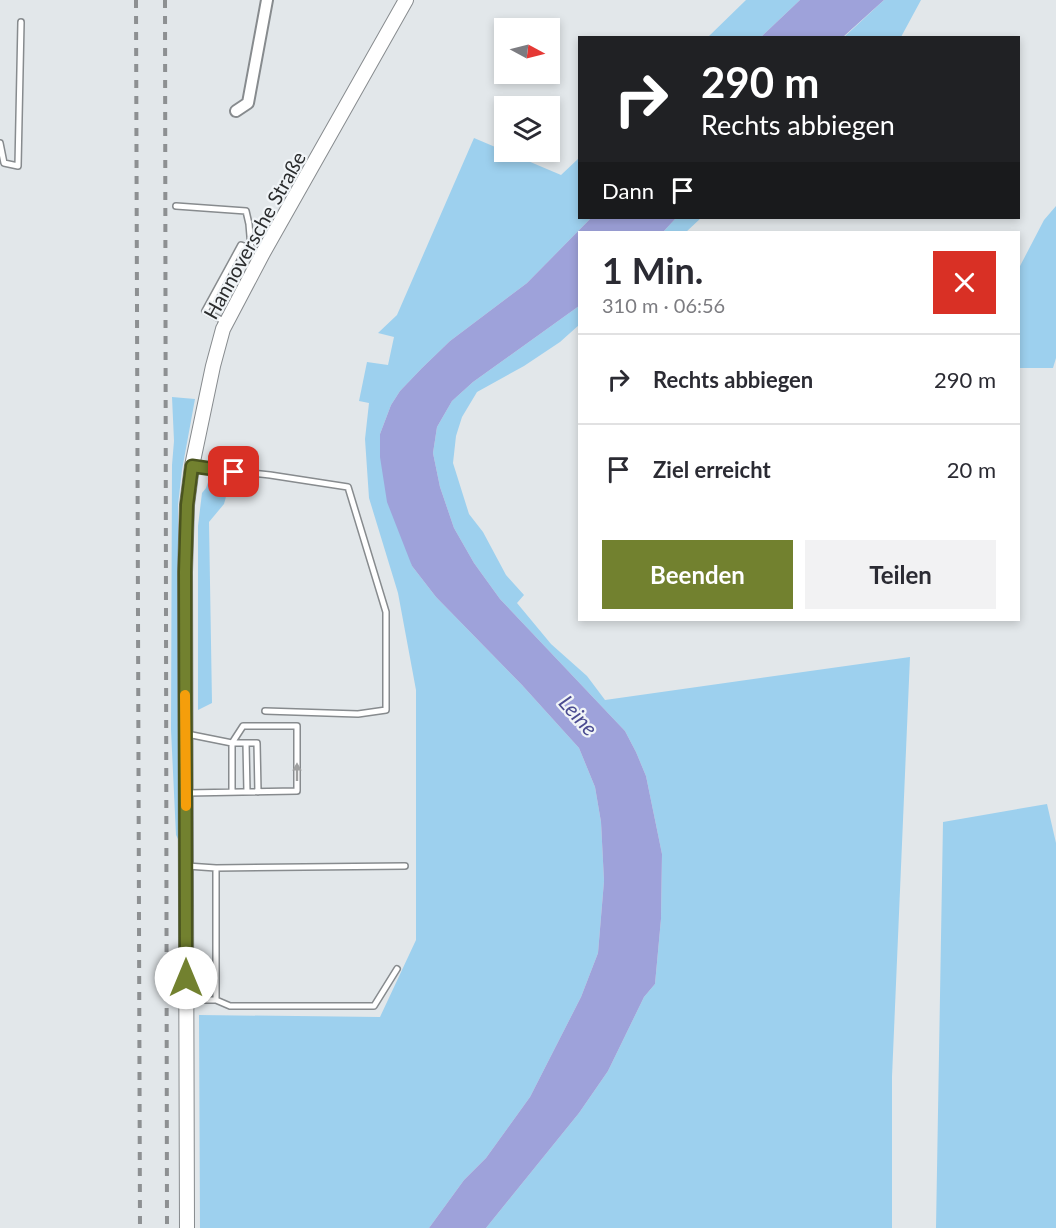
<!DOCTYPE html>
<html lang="de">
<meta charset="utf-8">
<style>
:root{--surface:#fff;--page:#f2f2f3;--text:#2b2b33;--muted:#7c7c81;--line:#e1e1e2;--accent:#72812f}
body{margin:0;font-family:Lato,sans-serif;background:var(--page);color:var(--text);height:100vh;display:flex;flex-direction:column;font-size:22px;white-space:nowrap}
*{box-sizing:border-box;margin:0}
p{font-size:20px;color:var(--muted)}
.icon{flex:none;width:33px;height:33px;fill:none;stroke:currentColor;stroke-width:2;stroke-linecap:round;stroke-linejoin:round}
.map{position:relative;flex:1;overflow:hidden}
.sheet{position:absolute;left:578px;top:231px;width:442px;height:390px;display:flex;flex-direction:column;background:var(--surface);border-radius:0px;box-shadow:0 3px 9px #0003}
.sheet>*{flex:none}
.banner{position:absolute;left:578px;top:36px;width:442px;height:183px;border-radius:0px;box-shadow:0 3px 9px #0003;background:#202124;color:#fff;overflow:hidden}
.needle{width:39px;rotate:97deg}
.buttons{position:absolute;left:494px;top:18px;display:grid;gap:12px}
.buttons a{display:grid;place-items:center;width:66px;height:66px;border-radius:0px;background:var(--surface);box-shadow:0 3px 9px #0003;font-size:30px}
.pin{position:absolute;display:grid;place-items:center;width:51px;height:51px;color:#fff;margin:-26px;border-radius:12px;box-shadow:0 3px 9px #0006}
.me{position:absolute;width:66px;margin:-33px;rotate:0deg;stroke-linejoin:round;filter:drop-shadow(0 0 4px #0008)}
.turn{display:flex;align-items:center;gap:21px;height:126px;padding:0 24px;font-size:27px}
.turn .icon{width:78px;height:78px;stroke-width:2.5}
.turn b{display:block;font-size:42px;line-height:51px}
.then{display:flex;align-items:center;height:57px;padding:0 24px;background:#0003;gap:12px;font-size:22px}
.round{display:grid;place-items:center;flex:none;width:63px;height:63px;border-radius:0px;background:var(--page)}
.overview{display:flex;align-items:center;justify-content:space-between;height:102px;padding:0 24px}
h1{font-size:36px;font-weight:700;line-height:45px}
.primary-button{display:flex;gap:12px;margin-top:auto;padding:12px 24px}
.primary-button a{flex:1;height:69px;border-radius:0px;background:var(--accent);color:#fff;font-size:24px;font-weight:700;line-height:69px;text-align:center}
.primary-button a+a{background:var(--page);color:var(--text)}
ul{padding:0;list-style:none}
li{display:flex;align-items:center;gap:18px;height:90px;padding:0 24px;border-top:2px solid var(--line)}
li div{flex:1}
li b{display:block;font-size:22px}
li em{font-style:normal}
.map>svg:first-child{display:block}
.green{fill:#9dd0ee}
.water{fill:#9ea2da}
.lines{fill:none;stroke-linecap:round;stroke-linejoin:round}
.lane-casing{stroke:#878b8e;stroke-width:8}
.street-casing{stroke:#878b8e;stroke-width:14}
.secondary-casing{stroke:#878b8e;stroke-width:16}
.lane{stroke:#fff;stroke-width:5}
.street{stroke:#fff;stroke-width:10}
.secondary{stroke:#fff;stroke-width:14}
.rail{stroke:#8d9092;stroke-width:4;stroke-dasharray:8 8;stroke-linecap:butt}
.oneway{fill:#9fa0a0}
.route-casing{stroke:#4a541f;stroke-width:15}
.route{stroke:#72812f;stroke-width:10}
.slow{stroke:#f59e0b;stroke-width:10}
.labels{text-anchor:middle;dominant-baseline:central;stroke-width:4.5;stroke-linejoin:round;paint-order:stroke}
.street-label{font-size:20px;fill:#2a2c2d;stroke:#f0f4f7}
.water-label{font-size:21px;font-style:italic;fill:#4a4b90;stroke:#f0f4f7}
</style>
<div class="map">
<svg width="1056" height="1228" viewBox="0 0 1056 1228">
<rect width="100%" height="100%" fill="#e2e7ea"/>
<path class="green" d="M746,0H800L761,37L707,38Z
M884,0H921L901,37L843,38Z
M474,138L561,175L579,158V218H591L527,283L450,341L422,368L400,391L391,405L380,434L412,566L436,597L522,685L579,748L595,787L601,822L604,881L598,953L581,997L530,1097L486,1158L464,1180L429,1228H200L199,1015L380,1017L416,940V690L398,593L369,498L365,439L369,403L359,401L367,362L388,365L394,337L378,333L397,315Z
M1056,206V358L1053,368H1019V268L1044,220Z
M676,218H701L686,232H663Z
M579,306V325L560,342L524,366L477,392L462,417L456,436L453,463L469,514L483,532L506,575L524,595L517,603L551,644L587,676L605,700L910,657L892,1077V1228H486L579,1113L608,1071L644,997L655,984L661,919L662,854L646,776L636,752L625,731L500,599L474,563L454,528L440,487L433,453L437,427L452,401L473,382Z
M172,397L195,399L182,470L178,505L179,841L176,835L171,730L172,465L174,441Z
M208,482L223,484L227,493L224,504L209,522L212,703L198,710V526L202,493L206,488Z
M1047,804L1056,843V1228H936L943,822Z"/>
<path class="water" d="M800,0H884L843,37H761Z
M591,218H676L663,232H579V306L473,382L452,401L437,427L433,453L440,487L454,528L474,563L500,599L625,731L636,752L646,776L662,854L661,919L655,984L644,997L608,1071L579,1113L486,1228H429L464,1180L486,1158L530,1097L581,997L598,953L604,881L601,822L595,787L579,748L522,685L436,597L412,566L387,502L380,457V434L391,405L400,391L422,368L450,341L527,283Z"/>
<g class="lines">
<defs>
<path id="lane" d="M0,143L4,163L18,166L21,22
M176,206L246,211L249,224L251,248
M225,322L205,311L241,245L262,253
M193,467L270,475L348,487L386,612V710L358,714L265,711
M187,734L232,743H257L258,792
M246,743L247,792
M187,793L297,791V726H243L232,743V791
M187,866L216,868L405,866
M216,868V1000
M187,1000H216L230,1006H374L397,969"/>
<path id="street" d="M236,111L248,103L267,0"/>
<path id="secondary" d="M187,1228L185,572L187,505L192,466L213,366L223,329L263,253L406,0"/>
</defs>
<use href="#lane" class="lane-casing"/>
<use href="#street" class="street-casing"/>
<use href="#secondary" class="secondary-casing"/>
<use href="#lane" class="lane"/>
<use href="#street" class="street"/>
<use href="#secondary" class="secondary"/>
<path class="rail" d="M136,0L140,1228
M165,0L167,1228"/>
</g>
<defs><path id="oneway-solid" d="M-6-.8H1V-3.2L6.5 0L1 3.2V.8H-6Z" transform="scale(1.5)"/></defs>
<use class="oneway" href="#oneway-solid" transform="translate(297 772) rotate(-90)"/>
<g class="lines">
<defs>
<path id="route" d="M186,978L185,572L187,505L192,466L234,472"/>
</defs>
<use href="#route" class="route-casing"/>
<use href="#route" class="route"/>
<path class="slow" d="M185,695L186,806"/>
</g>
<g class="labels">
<g class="street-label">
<text transform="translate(254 235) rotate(-61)">Hannoversche Straße</text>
</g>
<g class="water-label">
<text transform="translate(579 715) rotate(48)">Leine</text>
</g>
</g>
</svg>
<div class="buttons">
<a><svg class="needle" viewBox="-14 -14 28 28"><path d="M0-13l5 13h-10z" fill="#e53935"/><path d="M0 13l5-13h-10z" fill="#7c7c81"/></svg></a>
<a><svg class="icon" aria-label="layers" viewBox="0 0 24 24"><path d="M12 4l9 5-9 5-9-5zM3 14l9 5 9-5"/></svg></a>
</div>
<div class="pin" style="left:234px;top:472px;background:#d93025"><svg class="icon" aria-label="arrive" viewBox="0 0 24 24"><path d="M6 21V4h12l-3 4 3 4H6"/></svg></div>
<svg class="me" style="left:186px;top:978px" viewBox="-20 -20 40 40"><circle r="19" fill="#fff"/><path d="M0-13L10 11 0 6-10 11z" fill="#72812f"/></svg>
<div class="banner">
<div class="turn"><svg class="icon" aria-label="right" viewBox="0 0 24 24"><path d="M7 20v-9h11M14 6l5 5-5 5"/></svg><div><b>290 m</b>Rechts abbiegen</div></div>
<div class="then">Dann<svg class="icon" aria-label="arrive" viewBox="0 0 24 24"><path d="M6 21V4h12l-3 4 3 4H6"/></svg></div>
</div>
<section class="sheet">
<div class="overview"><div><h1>1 Min.</h1><p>310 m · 06:56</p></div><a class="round" style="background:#d93025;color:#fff"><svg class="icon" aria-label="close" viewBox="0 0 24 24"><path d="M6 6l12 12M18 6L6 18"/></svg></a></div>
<ul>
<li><svg class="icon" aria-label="right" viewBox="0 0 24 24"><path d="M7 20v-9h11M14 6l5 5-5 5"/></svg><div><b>Rechts abbiegen</b></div><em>290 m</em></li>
<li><svg class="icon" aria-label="arrive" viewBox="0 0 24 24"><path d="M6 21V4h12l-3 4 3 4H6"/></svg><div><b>Ziel erreicht</b></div><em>20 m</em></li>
</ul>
<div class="primary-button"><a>Beenden</a><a>Teilen</a></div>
</section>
</div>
